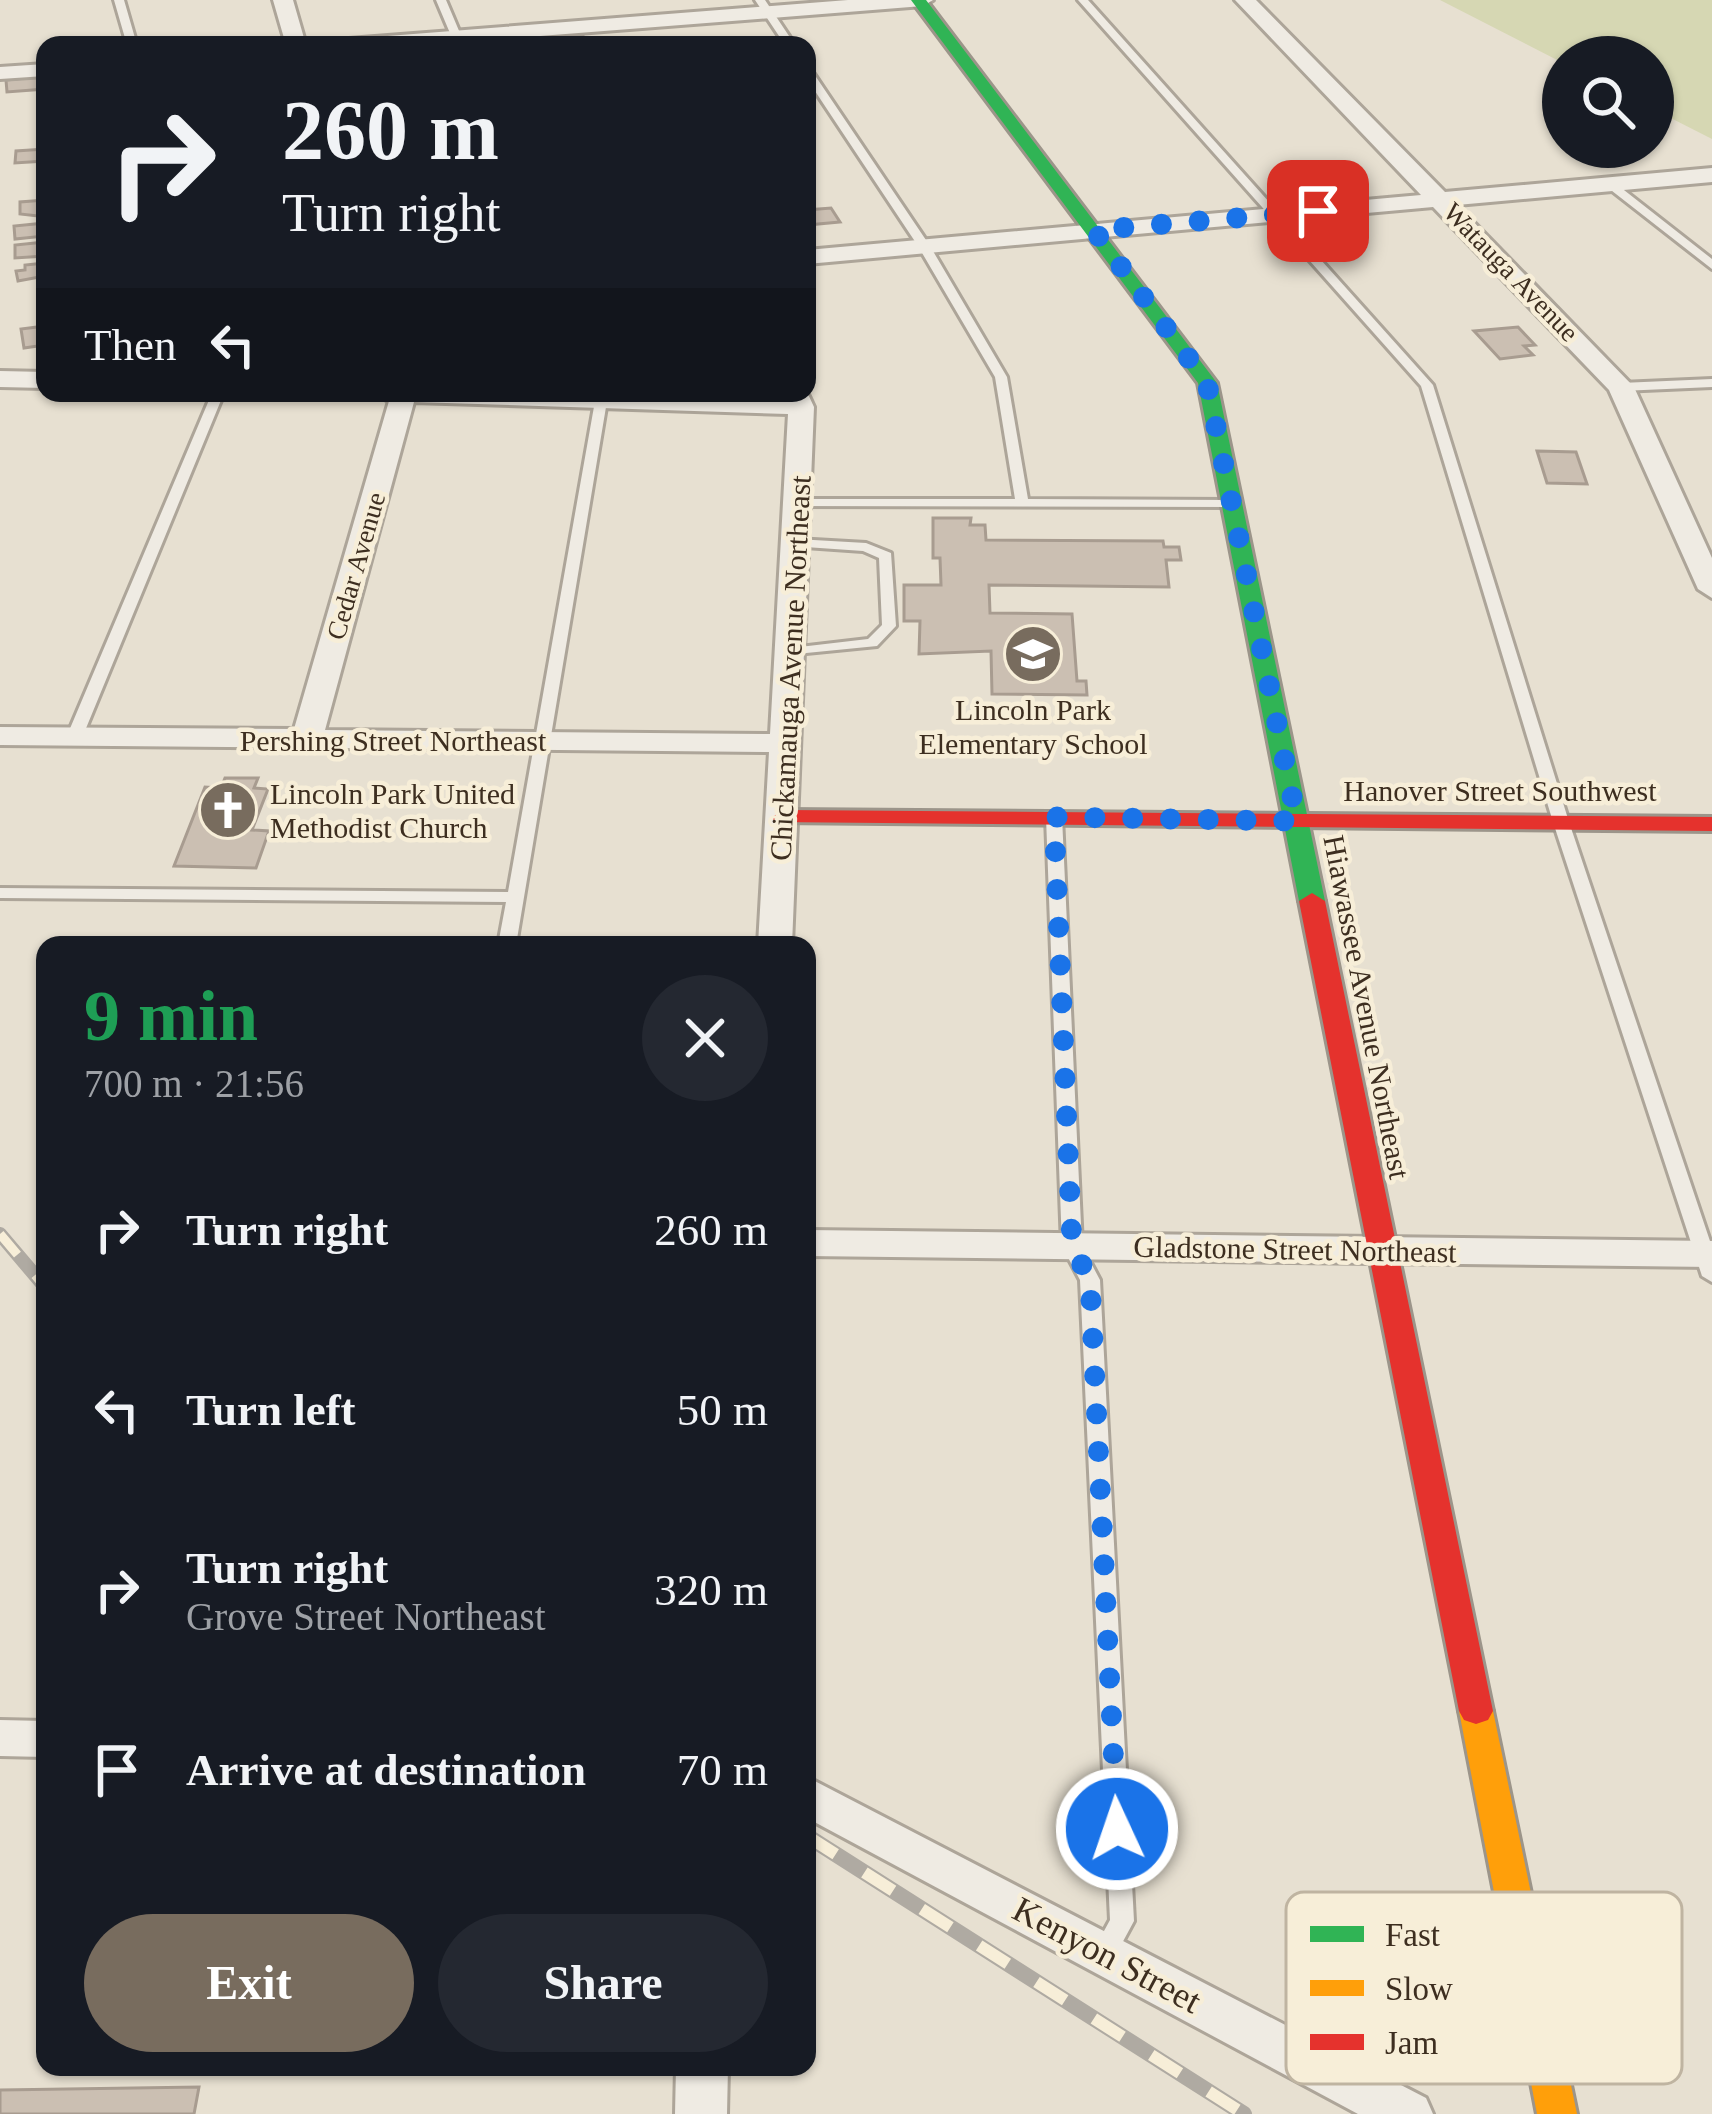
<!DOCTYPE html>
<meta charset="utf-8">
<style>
:root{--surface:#171b24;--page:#242831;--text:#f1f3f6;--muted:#9ea1a6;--accent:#786c5e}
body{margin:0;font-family:Georgia,serif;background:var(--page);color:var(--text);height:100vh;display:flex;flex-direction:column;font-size:45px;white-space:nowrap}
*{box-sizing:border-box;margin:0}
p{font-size:39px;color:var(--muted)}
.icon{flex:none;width:66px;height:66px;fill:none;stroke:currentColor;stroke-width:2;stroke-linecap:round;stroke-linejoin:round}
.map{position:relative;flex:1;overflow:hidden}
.side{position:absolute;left:36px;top:936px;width:780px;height:1140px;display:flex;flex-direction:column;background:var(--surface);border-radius:24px;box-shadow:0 3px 9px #0004}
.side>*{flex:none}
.top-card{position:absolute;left:36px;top:36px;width:780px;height:366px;border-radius:24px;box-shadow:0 3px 9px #0004;background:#171b24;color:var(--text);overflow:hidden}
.tools{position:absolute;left:1542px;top:36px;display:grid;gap:24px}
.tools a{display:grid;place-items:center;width:132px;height:132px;border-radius:50%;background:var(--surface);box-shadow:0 3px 9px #0004;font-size:60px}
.pin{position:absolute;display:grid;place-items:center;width:102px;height:102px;color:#fff;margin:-51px;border-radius:24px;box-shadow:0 6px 18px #0006}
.me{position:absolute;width:132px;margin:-66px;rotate:357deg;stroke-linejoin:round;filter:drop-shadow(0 0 9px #0008)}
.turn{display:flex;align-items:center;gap:42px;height:252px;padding:0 48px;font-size:54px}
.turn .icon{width:156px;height:156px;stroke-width:2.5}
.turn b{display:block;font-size:84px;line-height:102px}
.then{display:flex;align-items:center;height:114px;padding:0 48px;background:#0003;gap:24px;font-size:45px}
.round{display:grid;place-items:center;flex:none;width:126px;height:126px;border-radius:63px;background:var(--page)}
.head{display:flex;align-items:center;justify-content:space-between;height:204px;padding:0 48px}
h1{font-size:72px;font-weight:700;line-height:90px;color:#1e9e55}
.button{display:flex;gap:24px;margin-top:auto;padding:24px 48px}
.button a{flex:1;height:138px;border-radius:72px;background:var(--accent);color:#fff;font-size:48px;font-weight:700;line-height:138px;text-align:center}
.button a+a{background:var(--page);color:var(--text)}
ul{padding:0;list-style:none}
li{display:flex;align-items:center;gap:36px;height:180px;padding:0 48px}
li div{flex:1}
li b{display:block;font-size:45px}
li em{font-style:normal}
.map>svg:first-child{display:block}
.green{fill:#d6d7b3}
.building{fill:#cbbfb2;stroke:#a89c90;stroke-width:3}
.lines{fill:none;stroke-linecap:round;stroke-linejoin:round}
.lane-casing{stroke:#ada599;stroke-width:6}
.street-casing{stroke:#ada599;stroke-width:6}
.fast-casing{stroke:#9c958a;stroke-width:6}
.slow-casing{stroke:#9c958a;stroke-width:6}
.jam-casing{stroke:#9c958a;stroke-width:6}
.lane{fill:#efebe3;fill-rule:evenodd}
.street{fill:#efebe3;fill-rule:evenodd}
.fast{fill:#30b455;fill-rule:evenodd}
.slow{fill:#ff9f0a;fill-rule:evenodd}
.jam{fill:#e5322d;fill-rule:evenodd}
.rail-far1-casing{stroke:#afaaa2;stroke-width:14}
.rail-casing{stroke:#afaaa2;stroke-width:16}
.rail-far1{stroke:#f7eed8;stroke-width:9;stroke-dasharray:27;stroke-linecap:butt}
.rail{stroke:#f7eed8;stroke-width:12;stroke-dasharray:34;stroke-linecap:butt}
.route{stroke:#1a73e8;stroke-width:21;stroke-dasharray:0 37.8}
.labels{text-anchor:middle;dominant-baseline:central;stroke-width:9;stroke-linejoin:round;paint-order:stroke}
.far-street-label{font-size:27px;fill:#3d2e20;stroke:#f7eed8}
.street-label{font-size:30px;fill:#3d2e20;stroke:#f7eed8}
.poi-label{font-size:30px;fill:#3d2e20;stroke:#f7eed8}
.near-street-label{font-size:36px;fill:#3d2e20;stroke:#f7eed8}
.key{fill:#f7eed8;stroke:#bfb4a1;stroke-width:3}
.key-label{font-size:33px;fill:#3d2e20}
</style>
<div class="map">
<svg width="1712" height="2114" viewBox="0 0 1712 2114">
<rect width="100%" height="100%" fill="#e7e0d1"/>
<path class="green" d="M1440,0H1712V139L1653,109V57H1563V63Z"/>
<path class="building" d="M583,36V45H529V41Z
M45,76V89L7,92L6,80Z
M45,149V161L15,163L16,151Z
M45,200V212L38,216L20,214V202Z
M831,208L840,222L807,225V210Z
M45,223V236L15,239L14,226Z
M45,242V256L15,258V245Z
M45,263V276L18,281L16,271L25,270V265Z
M45,326V345L24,348L21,329Z
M1518,327L1535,345L1524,346L1533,355L1500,359L1474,331Z
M1537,451L1576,452L1587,484L1547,483Z
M933,518H971L970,525H985L986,540L1163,541L1164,547H1179L1181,560H1166L1169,587L989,585L990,613L1072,614L1077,681H1086L1087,695L992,694L991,651L919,654L920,621H904V585H941L940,558H933Z
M225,778H258L254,788L268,789L252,830L269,831L256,868L174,866L205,787L221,788Z
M199,2087L194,2114H0V2090Z"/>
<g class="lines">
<defs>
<path id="lane" d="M114,0H124L137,45H127Z
M436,0H446L465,45H455Z
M755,0H765L795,45H785Z
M1078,0H1088L1433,385L1569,822L1712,1247V1282L1702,1276L1553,822L1421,386Z
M807,68L812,71L930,246L1007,377L1028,499L1230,500L1237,504L1235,507L794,506L792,503L799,499H1015L995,377L918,246L807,79Z
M1607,183H1615L1712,259V269L1607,187Z
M1712,379V387L1621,391L1615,387L1621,383Z
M212,393H224L82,738L79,741H69L66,738Z
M592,393H604L607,401L516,945H498L506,902L0,898V888L508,892L595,401Z
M796,539L866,543L891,553L896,626L877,646L786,655L784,652L791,648L868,639L882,625L879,558L863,551L791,546L789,543Z
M1054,812L1062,817L1082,1246L1100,1280L1134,1921L1113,1960L1104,1963L1095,1960L1092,1953L1110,1920L1080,1280L1062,1246L1046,817Z"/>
<path id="street" d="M273,0H293L306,45H286Z
M848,0H933L923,6L426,45H339L349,39Z
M1235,0H1256L1445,192L1712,168V182L1457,205L1634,387L1712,558V598L1698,589L1609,390L1433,207L807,264V250L1421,195Z
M45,64V76L0,79V67Z
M0,371L45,372V388L0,387Z
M807,392L814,407L792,945H758L769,752L0,745V727L294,729L389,401L371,393L785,399L782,393ZM414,402L788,414L770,734L325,730Z
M807,1230L1712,1241V1267L807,1256Z
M0,1720L45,1721V1757L0,1756Z
M807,1777L1426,2098L1433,2114H1358L807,1818Z
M676,2067H728L727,2114H675Z"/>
<path id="fast" d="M911,0H926L1217,383L1325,901L1321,906L1312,909L1299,901L1198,383Z"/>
<path id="slow" d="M1476,1698L1488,1702L1493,1711L1577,2114H1537L1459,1711L1464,1702Z"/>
<path id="jam" d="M784,810L1712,817V831L775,822L772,817Z
M1312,893L1325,901L1493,1711L1488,1720L1476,1724L1464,1720L1459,1711L1299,901Z"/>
</defs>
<use href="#lane" class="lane-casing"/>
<use href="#street" class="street-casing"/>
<use href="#fast" class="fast-casing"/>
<use href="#slow" class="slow-casing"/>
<use href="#jam" class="jam-casing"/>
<use href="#lane" class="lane"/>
<use href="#street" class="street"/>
<use href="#fast" class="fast"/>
<use href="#slow" class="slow"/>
<use href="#jam" class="jam"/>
<defs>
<path id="rail-far1" d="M0,1234L45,1287"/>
<path id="rail" d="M807,1836L1244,2114"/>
</defs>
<use href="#rail-far1" class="rail-far1-casing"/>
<use href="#rail" class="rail-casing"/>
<use href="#rail-far1" class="rail-far1"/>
<use href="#rail" class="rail"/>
</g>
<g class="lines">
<path class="route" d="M1117,1829L1090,1280L1072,1246L1054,817L1297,821L1207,383L1094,230L1318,211"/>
</g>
<defs>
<symbol id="school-disc" viewBox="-11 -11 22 22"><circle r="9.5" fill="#786c5e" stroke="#f7eed8"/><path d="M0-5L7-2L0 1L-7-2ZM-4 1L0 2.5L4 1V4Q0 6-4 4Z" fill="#fff"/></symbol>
<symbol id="church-disc" viewBox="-11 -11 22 22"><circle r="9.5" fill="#786c5e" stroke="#f7eed8"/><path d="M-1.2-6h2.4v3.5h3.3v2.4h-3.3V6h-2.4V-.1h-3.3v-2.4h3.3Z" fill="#fff"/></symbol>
</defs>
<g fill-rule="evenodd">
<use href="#school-disc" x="1000" y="621" width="66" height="66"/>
<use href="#church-disc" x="195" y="777" width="66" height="66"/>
</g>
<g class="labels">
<g class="far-street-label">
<text transform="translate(1511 272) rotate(46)">Watauga Avenue</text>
<text transform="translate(356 566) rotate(-74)">Cedar Avenue</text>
</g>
<g class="street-label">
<text transform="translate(790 668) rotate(-87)">Chickamauga Avenue Northeast</text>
<text x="393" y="740">Pershing Street Northeast</text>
<text x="1500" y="790">Hanover Street Southwest</text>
<text transform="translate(1367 1007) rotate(79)">Hiawassee Avenue Northeast</text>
<text transform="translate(1295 1249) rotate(1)">Gladstone Street Northeast</text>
</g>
<g class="poi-label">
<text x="1033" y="709">Lincoln Park<tspan x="1033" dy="34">Elementary School</tspan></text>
<text x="270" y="793" text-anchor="start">Lincoln Park United<tspan x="270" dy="34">Methodist Church</tspan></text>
</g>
<g class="near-street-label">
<text transform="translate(1107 1955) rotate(28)">Kenyon Street</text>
</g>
</g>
<rect x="1286" y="1892" width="396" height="192" rx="18" class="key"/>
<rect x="1310" y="1926" width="54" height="16" fill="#30b455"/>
<rect x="1310" y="1980" width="54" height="16" fill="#ff9f0a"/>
<rect x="1310" y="2034" width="54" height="16" fill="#e5322d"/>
<g class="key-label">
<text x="1385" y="1946">Fast</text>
<text x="1385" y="2000">Slow</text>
<text x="1385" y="2054">Jam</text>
</g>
</svg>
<div class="tools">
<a><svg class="icon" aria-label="search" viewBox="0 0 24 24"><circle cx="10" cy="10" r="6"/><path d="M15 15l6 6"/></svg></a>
</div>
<div class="pin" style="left:1318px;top:211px;background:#d93025"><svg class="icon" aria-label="arrive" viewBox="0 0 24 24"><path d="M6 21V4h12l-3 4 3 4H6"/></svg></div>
<svg class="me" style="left:1117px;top:1829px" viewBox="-20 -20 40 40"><circle r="17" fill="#1a73e8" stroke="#fff" stroke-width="3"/><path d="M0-11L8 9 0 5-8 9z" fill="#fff"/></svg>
<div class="top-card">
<div class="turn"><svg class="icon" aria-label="right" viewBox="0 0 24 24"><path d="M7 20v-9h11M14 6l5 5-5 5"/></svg><div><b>260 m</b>Turn right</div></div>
<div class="then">Then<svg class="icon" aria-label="left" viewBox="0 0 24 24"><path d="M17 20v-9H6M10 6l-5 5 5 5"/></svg></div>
</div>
<section class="side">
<div class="head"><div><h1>9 min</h1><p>700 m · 21:56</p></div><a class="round"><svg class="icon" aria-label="close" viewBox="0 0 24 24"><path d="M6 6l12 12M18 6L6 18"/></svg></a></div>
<ul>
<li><svg class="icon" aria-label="right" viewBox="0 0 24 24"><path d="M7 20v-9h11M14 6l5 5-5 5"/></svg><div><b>Turn right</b></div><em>260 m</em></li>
<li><svg class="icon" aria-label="left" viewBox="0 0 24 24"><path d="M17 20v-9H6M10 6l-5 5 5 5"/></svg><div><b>Turn left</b></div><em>50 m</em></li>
<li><svg class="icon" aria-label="right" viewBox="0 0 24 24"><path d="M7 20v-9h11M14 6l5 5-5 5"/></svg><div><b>Turn right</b><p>Grove Street Northeast</p></div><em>320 m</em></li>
<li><svg class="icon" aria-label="arrive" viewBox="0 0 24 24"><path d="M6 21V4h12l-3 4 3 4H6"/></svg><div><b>Arrive at destination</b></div><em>70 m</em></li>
</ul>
<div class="button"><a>Exit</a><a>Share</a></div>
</section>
</div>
